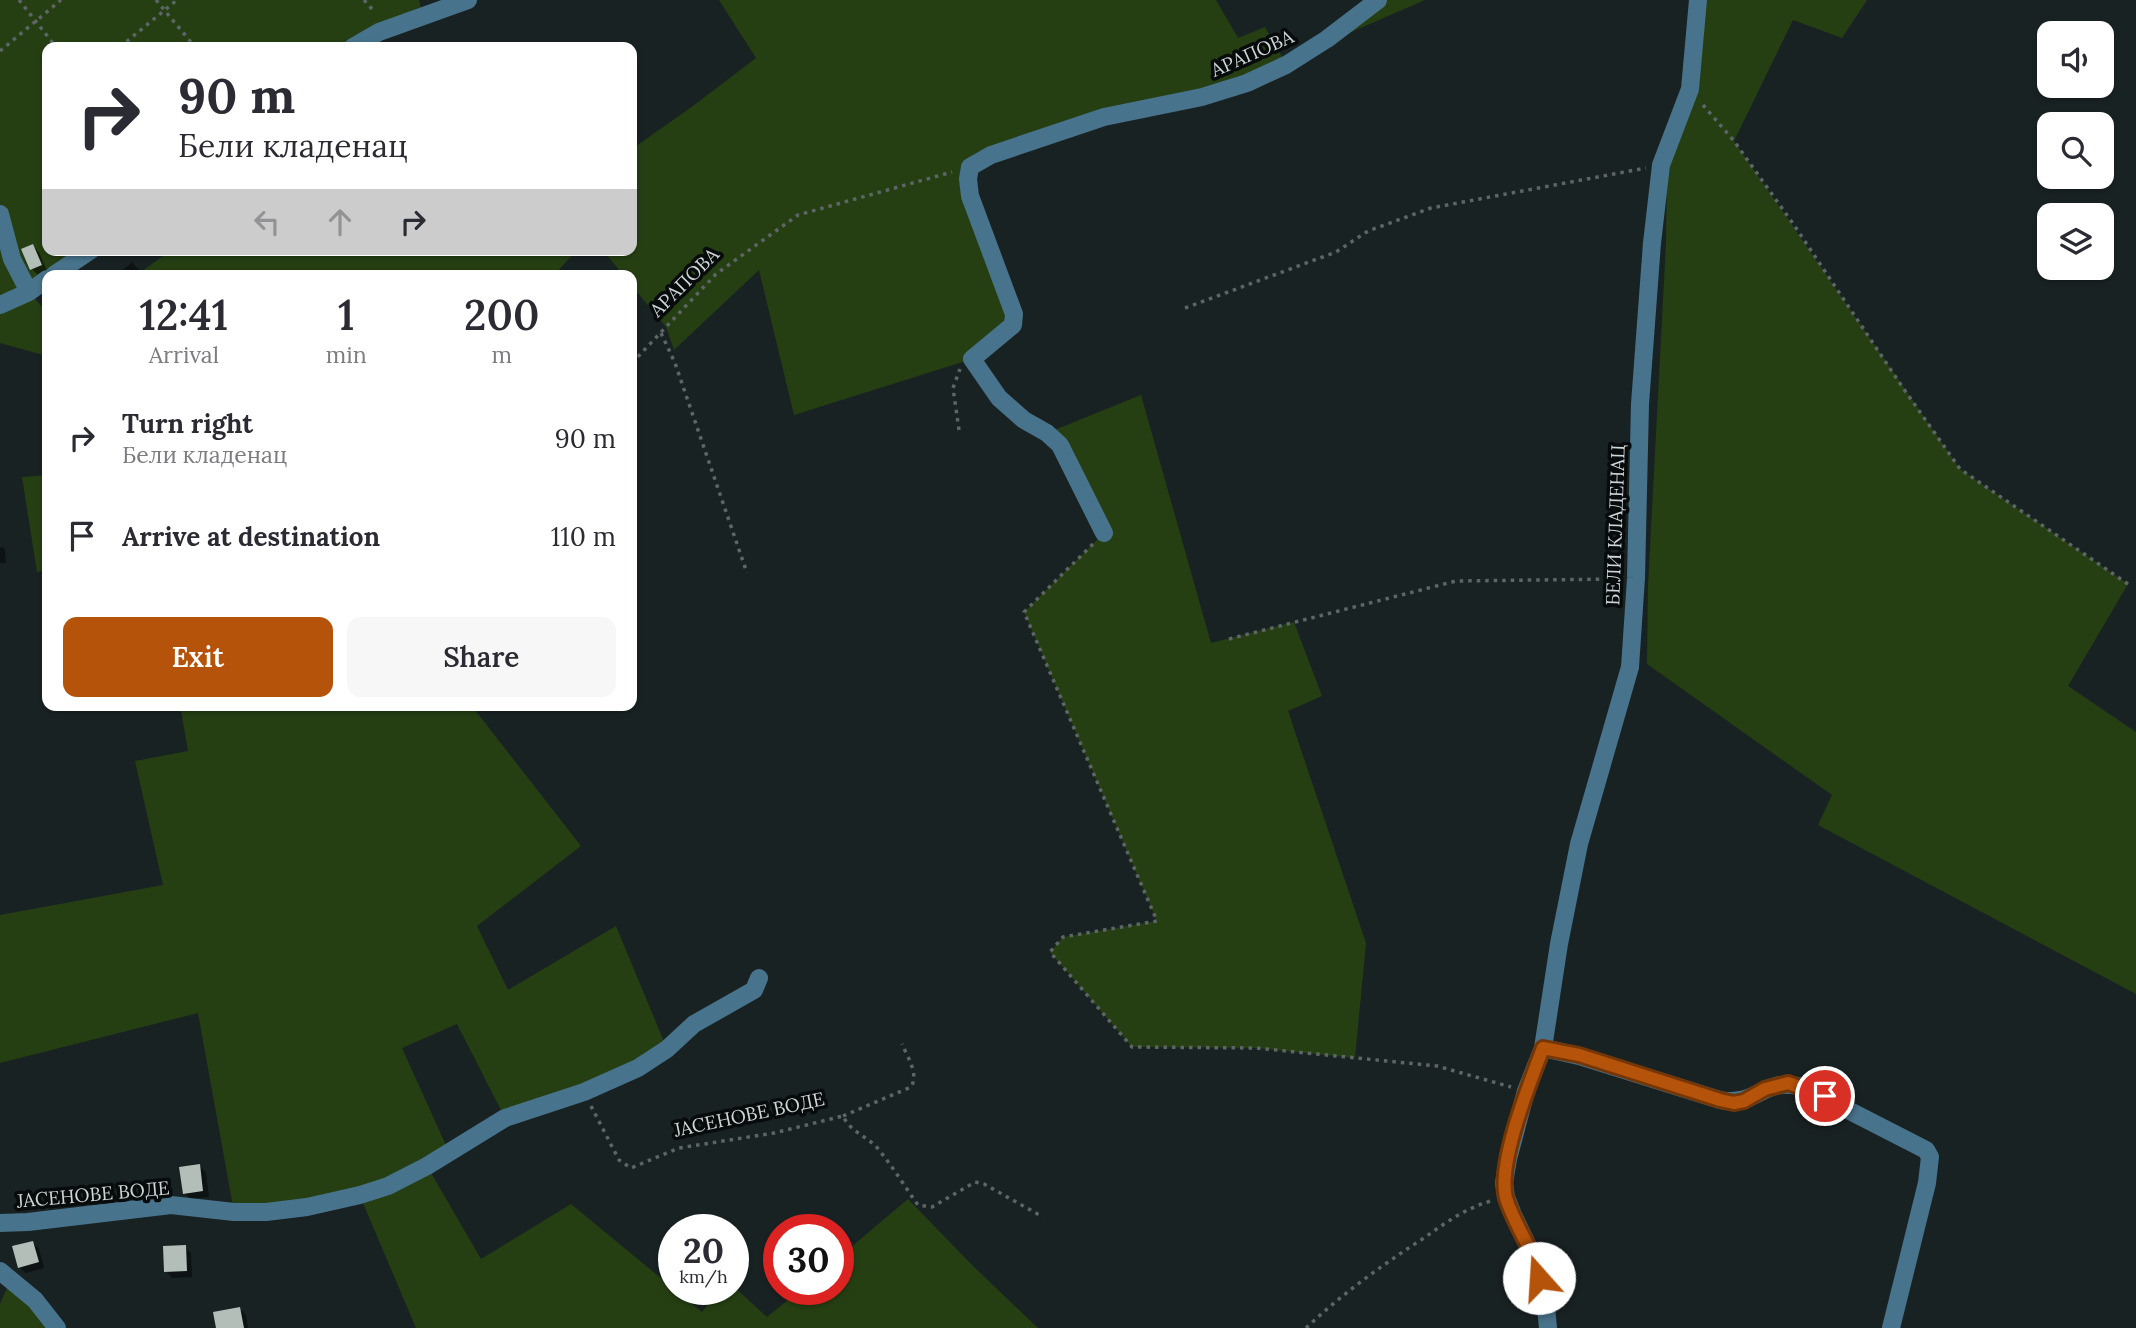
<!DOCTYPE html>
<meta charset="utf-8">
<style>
:root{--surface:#fff;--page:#f7f7f7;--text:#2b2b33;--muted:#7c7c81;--accent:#b45309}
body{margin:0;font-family:Lora,serif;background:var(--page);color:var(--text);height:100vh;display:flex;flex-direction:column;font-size:26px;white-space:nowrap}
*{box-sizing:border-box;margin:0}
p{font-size:23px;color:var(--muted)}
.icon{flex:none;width:38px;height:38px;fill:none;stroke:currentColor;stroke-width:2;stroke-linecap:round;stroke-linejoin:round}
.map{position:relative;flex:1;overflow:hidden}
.panel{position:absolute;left:42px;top:270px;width:595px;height:441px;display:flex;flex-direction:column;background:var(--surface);border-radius:14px;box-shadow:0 2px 5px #0004}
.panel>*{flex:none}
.guide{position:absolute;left:42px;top:42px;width:595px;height:214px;border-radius:14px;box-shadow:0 2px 5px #0004;background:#fff;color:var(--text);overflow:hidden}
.fabs{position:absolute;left:2037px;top:21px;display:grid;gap:14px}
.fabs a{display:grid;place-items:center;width:77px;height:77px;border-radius:14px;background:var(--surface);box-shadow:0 2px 5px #0004;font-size:35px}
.speed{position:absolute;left:658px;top:1214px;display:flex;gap:14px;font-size:35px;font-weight:700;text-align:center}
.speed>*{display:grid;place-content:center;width:91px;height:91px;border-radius:50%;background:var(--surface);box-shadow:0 2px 5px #0004;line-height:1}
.speed small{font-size:18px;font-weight:400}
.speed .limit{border:10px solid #d22;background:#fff;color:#111}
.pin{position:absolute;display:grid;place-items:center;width:60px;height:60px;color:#fff;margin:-30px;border:4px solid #fff;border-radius:50%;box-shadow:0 2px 7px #0007}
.me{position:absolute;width:77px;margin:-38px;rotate:341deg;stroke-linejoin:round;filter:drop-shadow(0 0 5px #0008)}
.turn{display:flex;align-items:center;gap:24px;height:147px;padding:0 21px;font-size:32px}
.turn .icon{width:91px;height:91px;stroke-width:2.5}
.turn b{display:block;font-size:49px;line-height:60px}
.lanes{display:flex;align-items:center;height:66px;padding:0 21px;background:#0003;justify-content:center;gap:35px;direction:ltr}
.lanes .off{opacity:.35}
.eta{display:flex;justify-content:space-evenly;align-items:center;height:119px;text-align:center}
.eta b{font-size:42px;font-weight:600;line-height:49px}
.action{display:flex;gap:14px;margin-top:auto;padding:14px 21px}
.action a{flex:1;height:80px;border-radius:14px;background:var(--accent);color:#fff;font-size:28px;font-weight:600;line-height:80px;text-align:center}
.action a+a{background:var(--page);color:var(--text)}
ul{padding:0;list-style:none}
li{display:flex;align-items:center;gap:21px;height:98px;padding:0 21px}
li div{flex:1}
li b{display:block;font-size:26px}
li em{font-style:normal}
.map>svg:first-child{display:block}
.green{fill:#253f13}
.shadow{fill:#0007}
.building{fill:#b3beb9}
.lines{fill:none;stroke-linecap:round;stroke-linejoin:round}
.path{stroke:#5d6566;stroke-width:3.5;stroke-dasharray:3.5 5;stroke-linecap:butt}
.minor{stroke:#48738c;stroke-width:18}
.route-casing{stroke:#753606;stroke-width:18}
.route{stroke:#b45309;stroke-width:12}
.labels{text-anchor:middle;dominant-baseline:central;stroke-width:7;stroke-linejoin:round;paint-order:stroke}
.street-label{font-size:19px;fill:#d0d6d7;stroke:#070b0b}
</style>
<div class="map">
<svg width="2136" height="1328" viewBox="0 0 2136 1328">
<rect width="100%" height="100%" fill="#192223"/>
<path class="green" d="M0,0H419L423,17L353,47H47V250H91L29,291L47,313V356L0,343Z
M719,0H1216L1238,38L1265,27L1287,65L1378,0H1425L1349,33L1286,65L1103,118L970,167L1014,314L972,359L794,415L759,270L674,350L666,327L632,286V275H623L603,250H632V149L693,106L756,58Z
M1698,0H1867L1842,38L1793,20L1734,141L1960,469L2128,584L2068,686L2136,732V994L1818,825L1832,795L1647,664L1648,586L1666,243L1667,171Z
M171,250H577L554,275H137Z
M1141,395L1211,643L1294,622L1322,696L1288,711L1366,943L1355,1058L1256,1048L1132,1047L1050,952L1063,937L1157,921L1024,612L1104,533L1047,433Z
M47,475V570L37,572L22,477Z
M180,705H471L581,846L477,926L508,990L616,926L667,1049L505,1118L457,1024L402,1048L449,1152L427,1166L481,1259L571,1204L702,1312L719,1290H733V1286L767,1317L800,1290H838V1258L908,1199L972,1265L1038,1328H416L360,1196L234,1212L198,1013L0,1063V915L163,885L135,761L188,751Z
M11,1279L57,1328H0V1304Z"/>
<path class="shadow" d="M33,246L39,252L47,271L38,275L32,269Z
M132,262L144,275H117Z
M3,547L5,550L6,563H0V548Z
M200,1166L206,1173L209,1197L191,1199L184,1193Z
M33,1243L39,1249L44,1268L26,1273L19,1267Z
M185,1247L191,1253L192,1277L172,1278L166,1271Z
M240,1309L246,1315L248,1328H218Z"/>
<path class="building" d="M33,244L42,265L30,270L21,249Z
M200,1164L203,1191L183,1194L179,1167Z
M33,1241L39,1262L18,1268L12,1246Z
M186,1245L187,1271L164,1272L163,1246Z
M240,1307L244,1328H216L213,1312Z"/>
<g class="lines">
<path class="path" d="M19,0L56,47
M156,0L195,47
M364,0L372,9
M120,47L177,0
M0,51L61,0
M1703,105L1734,141L1794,225L1901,385L1960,469L2128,584
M1185,308L1336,252L1368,231L1431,208L1646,168
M661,333L675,363L747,573
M632,363L716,274L798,215L952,172
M959,430L953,388L960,369
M1093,544L1024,612L1157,921L1063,937L1050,952L1132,1047L1256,1048L1437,1066L1511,1087
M1229,639L1456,581L1619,579
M591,1106L619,1160L631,1168L679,1148L774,1133L843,1116C851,1133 868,1136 879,1150C893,1167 905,1187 918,1205L932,1207L975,1182L984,1184L1043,1217
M843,1116L911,1087C919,1074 908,1058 902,1044
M1306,1328C1342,1294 1382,1265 1424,1238C1445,1223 1466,1208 1491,1201"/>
<path class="minor" d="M353,47L379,32L468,0
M0,214L12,259L29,292
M54,275L91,250
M0,305L29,292L47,279
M1104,533L1060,445L1047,433L1024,420L999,398L972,359L1013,325L1014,314L970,196L968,179L970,167L991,155L1104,117L1202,97L1247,83L1286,65L1327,39L1378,0
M1543,1048L1579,1056L1720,1100C1759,1107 1762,1076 1803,1087L1926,1150L1930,1157L1927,1183L1891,1328
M0,1223L28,1222L171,1205L234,1212H266L307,1207L360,1195L388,1186L427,1166L505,1118L584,1092L638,1068L667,1049L694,1024L754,990L759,978
M0,1271L35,1300L57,1328
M1548,1328L1546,1306L1539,1278L1527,1244L1513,1215L1506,1197L1504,1183L1508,1159L1526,1091L1543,1048L1559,944L1579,844L1630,667L1636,578L1640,404L1652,243L1661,165L1690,89L1698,0"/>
</g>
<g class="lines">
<defs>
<path id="route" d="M1539,1278C1535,1266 1532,1254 1526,1242C1519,1228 1511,1214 1506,1198C1497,1164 1530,1082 1543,1048L1579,1055L1720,1100L1734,1103L1744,1101L1765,1089L1788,1083L1825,1096"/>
</defs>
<use href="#route" class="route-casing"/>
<use href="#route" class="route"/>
</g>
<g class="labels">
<g class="street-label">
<text transform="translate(1252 53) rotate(-24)">АРАПОВА</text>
<text transform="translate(684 282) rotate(-45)">АРАПОВА</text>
<text transform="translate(1615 525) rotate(-88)">БЕЛИ КЛАДЕНАЦ</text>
<text transform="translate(749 1114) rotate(-12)">ЈАСЕНОВЕ ВОДЕ</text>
<text transform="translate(93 1194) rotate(-5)">ЈАСЕНОВЕ ВОДЕ</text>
</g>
</g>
</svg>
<div class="fabs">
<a><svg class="icon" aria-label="sound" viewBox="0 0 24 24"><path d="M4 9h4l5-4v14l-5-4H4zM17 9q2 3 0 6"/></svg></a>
<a><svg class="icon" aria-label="search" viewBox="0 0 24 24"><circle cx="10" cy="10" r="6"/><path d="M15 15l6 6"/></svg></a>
<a><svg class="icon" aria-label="layers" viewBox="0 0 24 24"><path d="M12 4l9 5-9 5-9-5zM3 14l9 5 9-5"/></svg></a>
</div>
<div class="speed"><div>20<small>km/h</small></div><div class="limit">30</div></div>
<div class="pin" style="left:1825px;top:1096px;background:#d93025"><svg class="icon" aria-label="arrive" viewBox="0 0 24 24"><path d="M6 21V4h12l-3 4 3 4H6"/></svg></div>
<svg class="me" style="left:1539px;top:1278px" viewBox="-20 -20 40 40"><circle r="19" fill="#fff"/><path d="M0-13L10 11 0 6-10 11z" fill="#b45309"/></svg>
<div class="guide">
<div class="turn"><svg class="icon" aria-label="right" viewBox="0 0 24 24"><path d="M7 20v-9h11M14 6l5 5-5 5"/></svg><div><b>90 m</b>Бели кладенац</div></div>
<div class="lanes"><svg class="icon off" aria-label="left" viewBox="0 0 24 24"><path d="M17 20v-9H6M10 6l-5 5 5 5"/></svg><svg class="icon off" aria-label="ahead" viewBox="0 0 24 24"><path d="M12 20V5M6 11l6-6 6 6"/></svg><svg class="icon" aria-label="right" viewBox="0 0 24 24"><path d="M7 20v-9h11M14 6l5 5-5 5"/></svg></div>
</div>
<section class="panel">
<div class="eta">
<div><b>12:41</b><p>Arrival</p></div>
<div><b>1</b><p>min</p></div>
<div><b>200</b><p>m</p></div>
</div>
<ul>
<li><svg class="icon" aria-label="right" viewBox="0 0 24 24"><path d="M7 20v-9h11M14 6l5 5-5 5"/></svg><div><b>Turn right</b><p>Бели кладенац</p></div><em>90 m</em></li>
<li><svg class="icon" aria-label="arrive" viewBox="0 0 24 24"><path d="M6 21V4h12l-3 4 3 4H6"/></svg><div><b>Arrive at destination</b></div><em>110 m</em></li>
</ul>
<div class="action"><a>Exit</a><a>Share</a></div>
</section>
</div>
